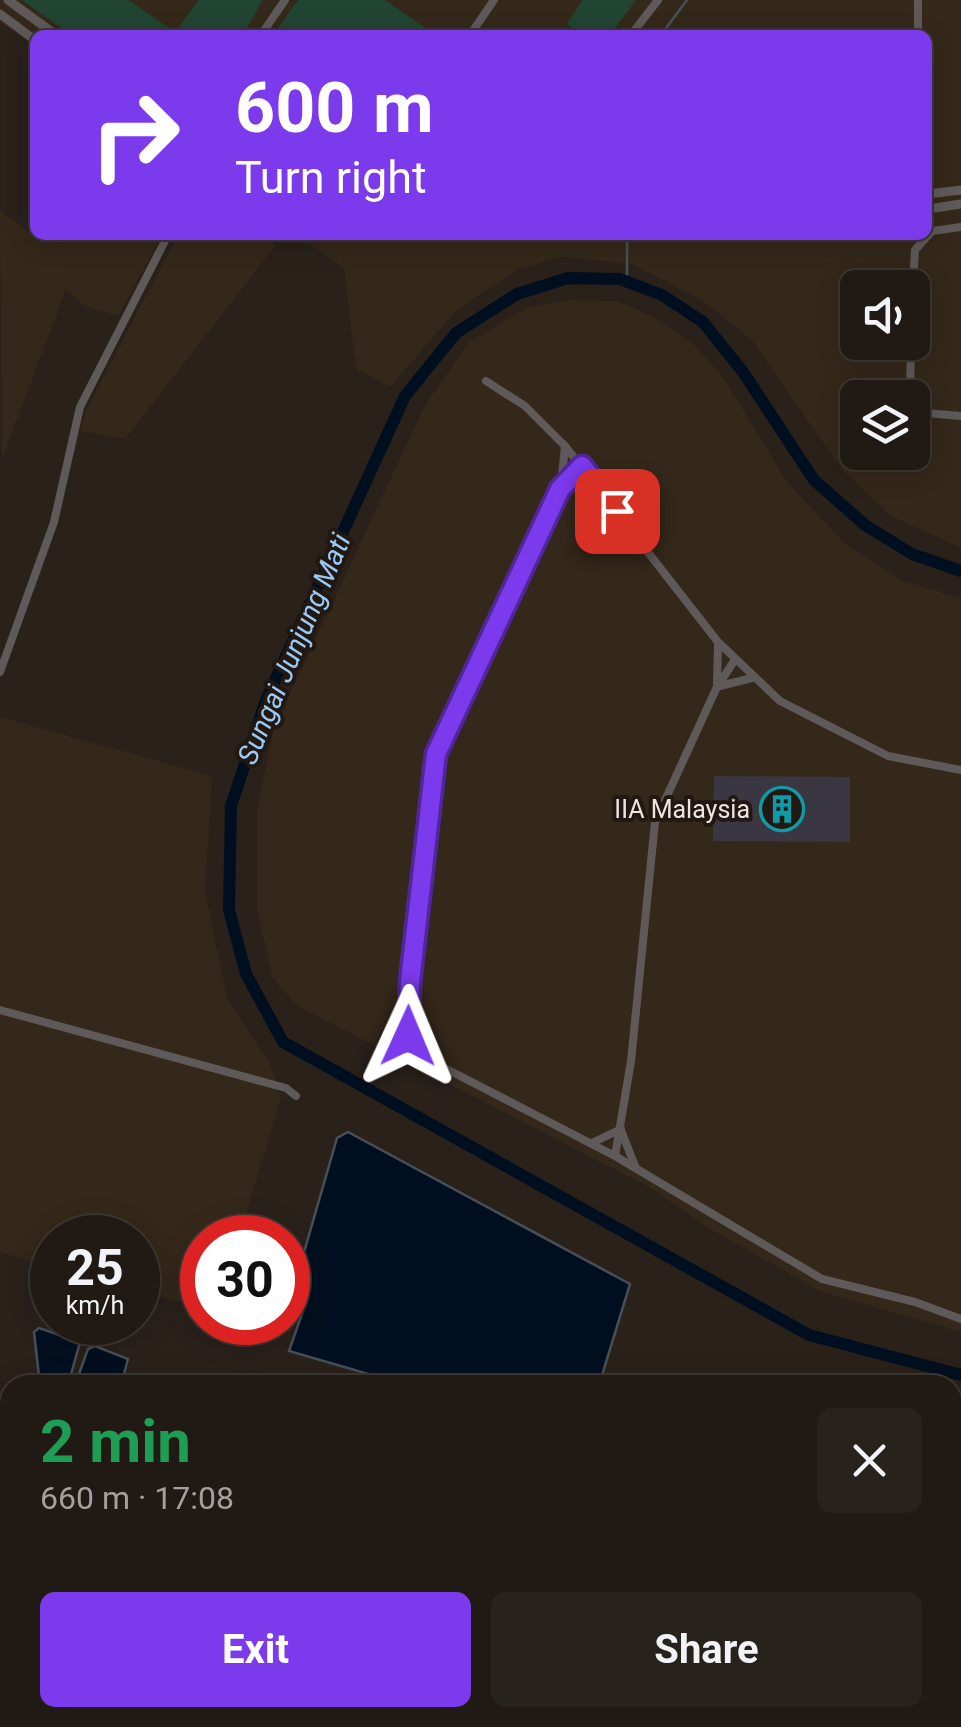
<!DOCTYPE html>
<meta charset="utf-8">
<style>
:root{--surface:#201914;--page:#28221d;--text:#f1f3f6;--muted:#a2a0a0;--line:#3d3834;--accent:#7c3aed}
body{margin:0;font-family:Roboto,sans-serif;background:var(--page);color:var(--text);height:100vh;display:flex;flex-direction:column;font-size:38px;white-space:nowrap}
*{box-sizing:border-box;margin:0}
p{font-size:32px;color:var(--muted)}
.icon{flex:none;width:55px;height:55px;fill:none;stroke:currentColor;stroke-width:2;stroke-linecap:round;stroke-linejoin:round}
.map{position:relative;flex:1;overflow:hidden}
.details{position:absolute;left:0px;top:1375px;width:962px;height:352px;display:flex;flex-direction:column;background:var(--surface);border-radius:30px 30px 0 0;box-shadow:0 5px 25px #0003,0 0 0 2px var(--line)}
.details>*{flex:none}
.hud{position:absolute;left:30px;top:30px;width:902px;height:210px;border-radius:15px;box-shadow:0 5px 25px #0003,0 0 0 2px var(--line);background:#7c3aed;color:#fff;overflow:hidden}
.buttons{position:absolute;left:840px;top:270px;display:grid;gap:20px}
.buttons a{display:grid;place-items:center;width:90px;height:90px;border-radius:15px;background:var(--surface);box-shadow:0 5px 25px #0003,0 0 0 2px var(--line);font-size:50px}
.speed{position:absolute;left:30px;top:1215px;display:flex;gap:20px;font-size:50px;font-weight:700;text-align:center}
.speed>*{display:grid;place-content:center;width:130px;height:130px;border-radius:50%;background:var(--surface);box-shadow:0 5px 25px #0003,0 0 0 2px var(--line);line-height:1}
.speed small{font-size:25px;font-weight:400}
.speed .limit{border:15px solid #d22;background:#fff;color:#111}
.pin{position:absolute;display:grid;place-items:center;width:85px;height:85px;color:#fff;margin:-42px;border-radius:20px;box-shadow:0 5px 15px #0006}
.me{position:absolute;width:110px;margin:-55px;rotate:1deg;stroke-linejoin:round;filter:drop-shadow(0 0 8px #0008)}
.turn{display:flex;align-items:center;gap:35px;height:210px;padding:0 40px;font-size:45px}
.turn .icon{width:130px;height:130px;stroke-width:2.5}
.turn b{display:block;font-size:70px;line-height:85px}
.round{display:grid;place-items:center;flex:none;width:105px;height:105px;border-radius:15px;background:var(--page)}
.summary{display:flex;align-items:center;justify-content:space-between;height:170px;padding:0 40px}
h1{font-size:60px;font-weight:700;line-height:75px;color:#1e9e55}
.button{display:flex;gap:20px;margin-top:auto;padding:20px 40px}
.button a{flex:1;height:115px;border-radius:15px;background:var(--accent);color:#fff;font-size:40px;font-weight:700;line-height:115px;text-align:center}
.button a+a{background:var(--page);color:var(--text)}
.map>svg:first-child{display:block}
.industrial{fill:#34281a;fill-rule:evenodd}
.green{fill:#224432}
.water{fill:#000f1f;stroke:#475059;stroke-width:2.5}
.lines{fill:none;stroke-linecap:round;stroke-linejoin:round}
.stream{stroke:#475059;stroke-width:2.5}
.river{stroke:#000f1f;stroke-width:12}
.building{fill:#3b3742}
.minor{stroke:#60595a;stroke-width:8}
.tertiary{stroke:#60595a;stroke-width:9}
.route-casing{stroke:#51269a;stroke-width:25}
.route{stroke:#7c3aed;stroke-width:18}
.labels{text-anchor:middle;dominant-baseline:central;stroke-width:8;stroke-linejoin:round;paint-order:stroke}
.poi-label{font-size:25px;fill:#ece6e1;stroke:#211811;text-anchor:end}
.water-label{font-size:28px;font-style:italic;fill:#99c9f4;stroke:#211811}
</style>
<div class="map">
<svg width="961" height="1727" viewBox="0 0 961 1727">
<rect width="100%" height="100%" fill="#2a211b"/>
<path class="industrial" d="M0,0H961V548L891,516L843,471L752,340L702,300L632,264L561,257L516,270L456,311L390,387L356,369L344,268L297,235H928V35H35V47L0,22ZM858,288H912V342H858ZM858,398H912V452H858Z
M0,210L37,238L162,235L118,316L85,306L66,289L2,459Z
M178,235H260L275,246L125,439L80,431L87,409Z
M569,300L617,301L653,317L693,344L721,374L788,483L846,545L903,581L961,598V1332L820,1291L712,1230L649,1187L296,1005L272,977L257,909V809L274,728L424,407L468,343L528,307Z
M0,717L212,776L205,891L227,998L270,1064L281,1098L239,1237L202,1238V1308L138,1290V1238H52V1267L0,1252Z"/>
<path class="green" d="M22,0H128L175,32L199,0H263L243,35H71Z
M298,0H385L436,35H273Z
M582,0H636L610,35H582L567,24Z"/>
<path class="water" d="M348,1132L630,1284L599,1385H406L289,1351L303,1311L290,1301L337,1138Z
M39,1328L80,1342L68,1385H40L34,1332Z
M95,1346L128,1359L121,1385H75L88,1349Z"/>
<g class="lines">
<path class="stream" d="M661,35L687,0
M627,282V238
M0,1422L10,1483
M0,1669L10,1621"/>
<path class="river" d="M961,571L912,554L865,525L814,480L743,372L703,322L662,295L620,279L568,278L517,294L456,333L405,396L266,700L231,806L229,910L246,974L283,1042L809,1335L961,1375
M952,1635L961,1631
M803,1718H807
M657,1727L664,1718
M914,1727L918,1718"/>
</g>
<path class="building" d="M714,776L850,777V842L713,841Z"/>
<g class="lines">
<path class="minor" d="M261,35L285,0
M470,35L494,0
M631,35L658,0
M918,35V0
M274,235L275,236
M912,302L915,250L932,231L961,227
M911,342L910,393L926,413L961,416
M486,381L525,406L565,446L718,642L780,701L888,756L961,770
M582,466L557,494L436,754L410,982L408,1036L429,1060L615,1156L822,1279L915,1302L961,1319
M561,486L565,446
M560,489L574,487L600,492
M0,672L54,522L80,407L168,235
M717,684L718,644
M720,686L752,678
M0,1010L286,1088L296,1096
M622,1133L635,1166
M592,1143L621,1129
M615,1156L631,1061L655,822L716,689L734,661"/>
<path class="tertiary" d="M8,0L56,35
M0,14L35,40
M928,194L961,190
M928,209L961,204"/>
</g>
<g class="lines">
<defs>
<path id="route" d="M408,1036L410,982L436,754L560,489L582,466L617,511"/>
</defs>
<use href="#route" class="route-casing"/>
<use href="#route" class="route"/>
</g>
<defs>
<symbol id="building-ring" viewBox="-11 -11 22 22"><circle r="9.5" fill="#211811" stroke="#0f9aa8" stroke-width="1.5"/><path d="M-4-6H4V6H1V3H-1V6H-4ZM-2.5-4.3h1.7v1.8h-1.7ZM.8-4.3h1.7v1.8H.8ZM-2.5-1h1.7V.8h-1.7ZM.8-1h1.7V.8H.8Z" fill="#0f9aa8"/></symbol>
</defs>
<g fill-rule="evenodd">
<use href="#building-ring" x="757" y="784" width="50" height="50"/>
</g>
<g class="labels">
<g class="poi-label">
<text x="750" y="809">IIA Malaysia</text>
</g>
<g class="water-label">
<text transform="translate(294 649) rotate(-67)">Sungai Junjung Mati</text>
</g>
</g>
</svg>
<div class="buttons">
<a><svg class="icon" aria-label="sound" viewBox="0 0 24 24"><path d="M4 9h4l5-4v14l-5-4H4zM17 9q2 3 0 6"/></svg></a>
<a><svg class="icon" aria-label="layers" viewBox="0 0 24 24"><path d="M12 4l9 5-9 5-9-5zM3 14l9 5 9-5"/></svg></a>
</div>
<div class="speed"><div>25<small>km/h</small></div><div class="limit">30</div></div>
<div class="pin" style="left:617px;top:511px;background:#d93025"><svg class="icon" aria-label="arrive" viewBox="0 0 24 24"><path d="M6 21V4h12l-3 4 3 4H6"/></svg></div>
<svg class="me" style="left:408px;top:1036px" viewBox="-20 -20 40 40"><path d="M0-17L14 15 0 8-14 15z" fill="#7c3aed" stroke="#fff" stroke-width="4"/></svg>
<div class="hud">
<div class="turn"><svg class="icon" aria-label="right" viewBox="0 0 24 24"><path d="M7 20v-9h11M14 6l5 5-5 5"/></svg><div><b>600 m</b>Turn right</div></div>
</div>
<section class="details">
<div class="summary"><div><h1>2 min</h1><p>660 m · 17:08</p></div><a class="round"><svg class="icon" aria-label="close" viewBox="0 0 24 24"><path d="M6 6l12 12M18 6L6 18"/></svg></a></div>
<div class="button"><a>Exit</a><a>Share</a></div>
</section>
</div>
